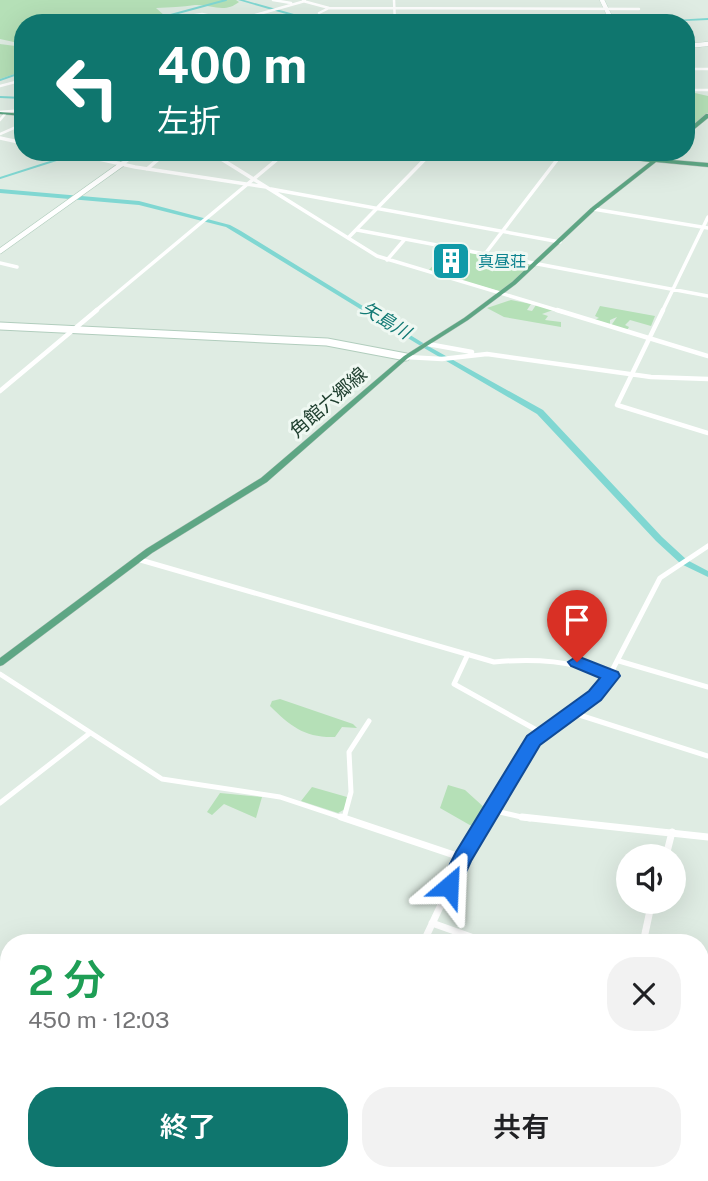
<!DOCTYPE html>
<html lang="ja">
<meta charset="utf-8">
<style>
:root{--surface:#fff;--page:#f2f2f2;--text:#202124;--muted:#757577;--accent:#0f766e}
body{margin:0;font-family:"Public Sans","Noto Sans JP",sans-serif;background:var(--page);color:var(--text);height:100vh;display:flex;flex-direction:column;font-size:26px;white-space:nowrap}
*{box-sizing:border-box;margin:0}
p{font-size:23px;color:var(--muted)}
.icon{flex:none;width:38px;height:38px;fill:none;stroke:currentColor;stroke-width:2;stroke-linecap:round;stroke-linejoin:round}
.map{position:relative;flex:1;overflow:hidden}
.panel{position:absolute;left:0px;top:934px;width:709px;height:247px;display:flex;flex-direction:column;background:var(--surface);border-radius:28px 28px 0 0;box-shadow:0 7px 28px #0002}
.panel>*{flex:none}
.banner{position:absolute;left:14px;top:14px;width:681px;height:147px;border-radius:28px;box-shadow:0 7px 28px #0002;background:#0f766e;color:#fff;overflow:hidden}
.tools{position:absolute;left:616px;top:844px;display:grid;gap:14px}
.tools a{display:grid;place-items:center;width:70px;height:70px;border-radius:50%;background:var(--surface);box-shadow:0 7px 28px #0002;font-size:35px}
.pin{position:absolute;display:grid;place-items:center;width:60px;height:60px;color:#fff;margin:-72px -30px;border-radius:50% 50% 50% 0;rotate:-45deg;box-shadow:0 0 7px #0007}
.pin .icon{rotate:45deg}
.me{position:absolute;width:77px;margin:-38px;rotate:26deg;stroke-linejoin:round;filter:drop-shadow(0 0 5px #0008)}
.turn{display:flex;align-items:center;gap:24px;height:147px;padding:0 28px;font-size:32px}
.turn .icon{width:91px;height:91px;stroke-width:2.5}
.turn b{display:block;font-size:49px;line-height:60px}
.round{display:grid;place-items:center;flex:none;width:74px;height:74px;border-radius:28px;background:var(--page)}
.head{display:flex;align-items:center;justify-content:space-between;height:119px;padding:0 28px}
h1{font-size:42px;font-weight:600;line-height:52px;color:#1e9e55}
.primary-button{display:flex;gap:14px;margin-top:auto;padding:14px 28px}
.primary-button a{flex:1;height:80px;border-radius:28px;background:var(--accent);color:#fff;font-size:28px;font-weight:600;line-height:80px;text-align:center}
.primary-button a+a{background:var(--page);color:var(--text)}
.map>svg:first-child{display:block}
.green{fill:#b5e0b7}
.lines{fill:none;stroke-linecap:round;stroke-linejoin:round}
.stream-far1{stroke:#80d7d2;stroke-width:2}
.stream{stroke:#80d7d2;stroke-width:2.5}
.river{fill:#80d7d2;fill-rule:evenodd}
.secondary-far2-casing{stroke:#b1cdbd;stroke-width:5}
.secondary-far1-casing{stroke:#b1cdbd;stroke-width:6}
.secondary-casing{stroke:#b1cdbd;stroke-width:9}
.primary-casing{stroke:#c0c9c4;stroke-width:1}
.street-far4{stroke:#fff;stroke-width:2.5}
.street-far3{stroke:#fff;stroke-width:3.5}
.street-far2{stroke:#fff;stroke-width:4.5}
.street-far1{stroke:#fff;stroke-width:5}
.street{stroke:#fff;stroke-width:7}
.secondary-far2{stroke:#fff;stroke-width:4.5}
.secondary-far1{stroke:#fff;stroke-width:5}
.secondary{stroke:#fff;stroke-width:7}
.primary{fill:#5ea684;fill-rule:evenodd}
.route{fill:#1a73e8;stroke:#114b97;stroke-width:2}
.labels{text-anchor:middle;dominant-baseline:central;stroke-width:6;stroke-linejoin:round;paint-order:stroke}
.far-culture-label{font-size:16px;fill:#0d838f;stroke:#eff8f2;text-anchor:start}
.far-water-label{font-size:18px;font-style:italic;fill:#127a75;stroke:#eff8f2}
.street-label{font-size:19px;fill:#1e3e2e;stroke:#eff8f2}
</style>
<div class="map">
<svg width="708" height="1181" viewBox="0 0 708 1181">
<rect width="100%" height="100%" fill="#dfece3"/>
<path class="green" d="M0,0H236L239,2C224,14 211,4 195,5C182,7 170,7 156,8L165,16L155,23H23V44L0,39Z
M0,44L23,47V71L0,79Z
M686,91L708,96V113L691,127L686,126Z
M448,249L529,264L531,266L502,292L428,271Z
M511,300L531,304L527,310L532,311L536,305L553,310L542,314L548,316L545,320L561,322V327L504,317L487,308Z
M600,306L655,316L651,326L630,320L625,325L629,327L627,330L610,327L617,317L610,320V325L594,320L599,318L595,316Z
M280,699L353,724L357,728L342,727L335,737C305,738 290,726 270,706L272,701Z
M448,785L465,790L486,809L475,828L440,808Z
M312,787L347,797L345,809L338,813L301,801Z
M220,793L262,797L256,818L224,804L212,815L207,812Z"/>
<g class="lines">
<path class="stream-far1" d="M157,23L167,16L226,0
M0,80L23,72
M0,178L72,155"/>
<path class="stream" d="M0,1154L9,1158
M71,1172L82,1181"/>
<path class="river" d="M238,0H244L308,18L393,19L411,23L307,20Z
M708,18V20L637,23L639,22Z
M0,96L23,97V99L0,98Z
M0,189L139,201L230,225L241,231L428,346L543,410L662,537L687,560L708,571V577L681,564L656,541L537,414L424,348L226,227L139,205L0,193Z"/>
<defs>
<path id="secondary-far2" d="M602,0L613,23
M686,46L708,44"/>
<path id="secondary-far1" d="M0,251L122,164"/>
<path id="secondary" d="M0,326L327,342L406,357"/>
<path id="primary" d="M0,112L23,114V116L0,114Z
M706,114H708V118L686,136V131Z
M558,152H581L654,159L662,152H668L660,159L708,163V167L656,162L595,210L516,284L468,320L408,358L267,482L152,553L3,665L0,666V658L146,549L261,478L404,356L464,318L512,282L591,208L650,162Z"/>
</defs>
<use href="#secondary-far2" class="secondary-far2-casing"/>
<use href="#secondary-far1" class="secondary-far1-casing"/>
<use href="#secondary" class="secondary-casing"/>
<use href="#primary" class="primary-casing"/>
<path class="street-far4" d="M273,0L291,3
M394,0L395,23
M303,1L329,8L639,9
M319,13L329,8
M168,23L169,19L202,14L235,21
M227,23L305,1
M686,69H708
M0,86L23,80
M686,90H708
M0,112L23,110
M0,120L5,114
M0,134L23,124"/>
<path class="street-far3" d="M0,138L23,143
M67,152L135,167L266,187
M210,152L377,256L563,312
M122,164L138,152
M147,169L167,152
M271,189L560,242
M593,209L708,228
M357,230L708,296
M348,238L432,152
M485,254L563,152
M387,260L405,239
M0,263L17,267
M94,312L286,152
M662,312L708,217"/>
<path class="street-far2" d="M557,310L708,356
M663,310L617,405L708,433
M428,344L472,352
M406,357L442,359L487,354L651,377L708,379
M0,391L97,310"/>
<path class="street-far1" d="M137,559L494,662C536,658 572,661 611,676
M468,654L454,684L542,733
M619,661L708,687
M0,674L162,779L280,797L346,819
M570,712L708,756
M0,803L90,733
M491,810L530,819
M344,818L351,792L349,752L369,721
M486,819L533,741L603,688L660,578L708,546"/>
<path class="street" d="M341,817L463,858
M522,817L708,837
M666,856L672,832
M432,923L488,943
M423,943L463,858L487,817
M643,943L652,901
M700,1018L708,1021
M0,1092L9,1079
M314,1181L317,1172
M578,1181L579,1172"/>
<use href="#secondary-far2" class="secondary-far2"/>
<use href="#secondary-far1" class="secondary-far1"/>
<use href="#secondary" class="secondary"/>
<use href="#primary" class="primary"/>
</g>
<path class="route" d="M577,656L618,672L620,676L601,700L540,745L471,861L457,892L449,894L442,892L439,886L456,852L527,736L589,691L600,678L571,666L568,662Z"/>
<defs>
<symbol id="building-square" viewBox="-11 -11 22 22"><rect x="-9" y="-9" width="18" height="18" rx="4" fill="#0f9aa8" stroke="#eff8f2"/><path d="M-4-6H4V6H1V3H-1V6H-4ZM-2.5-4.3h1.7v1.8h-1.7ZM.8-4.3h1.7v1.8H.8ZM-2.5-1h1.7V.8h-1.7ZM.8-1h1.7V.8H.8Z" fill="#fff"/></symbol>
</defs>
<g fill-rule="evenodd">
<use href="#building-square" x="429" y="239" width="44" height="44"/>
</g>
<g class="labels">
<g class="far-culture-label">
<text x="478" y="261">真昼荘</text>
</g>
<g class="far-water-label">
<text transform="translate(386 320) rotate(31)">矢島川</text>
</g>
<g class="street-label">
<text transform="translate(328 402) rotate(-41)">角館六郷線</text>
</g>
</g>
</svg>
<div class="tools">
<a><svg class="icon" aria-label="sound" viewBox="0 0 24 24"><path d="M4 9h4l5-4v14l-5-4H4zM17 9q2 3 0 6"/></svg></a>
</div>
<div class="pin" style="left:577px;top:662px;background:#d93025"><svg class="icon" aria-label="arrive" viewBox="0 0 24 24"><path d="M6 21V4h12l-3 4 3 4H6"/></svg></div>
<svg class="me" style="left:449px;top:886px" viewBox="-20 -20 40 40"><path d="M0-17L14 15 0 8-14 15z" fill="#1a73e8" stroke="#fff" stroke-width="4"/></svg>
<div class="banner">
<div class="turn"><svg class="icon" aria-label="left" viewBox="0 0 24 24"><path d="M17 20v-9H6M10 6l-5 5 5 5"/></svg><div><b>400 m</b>左折</div></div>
</div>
<section class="panel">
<div class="head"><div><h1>2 分</h1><p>450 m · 12:03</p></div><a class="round"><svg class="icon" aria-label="close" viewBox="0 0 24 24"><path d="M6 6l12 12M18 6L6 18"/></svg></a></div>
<div class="primary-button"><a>終了</a><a>共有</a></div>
</section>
</div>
